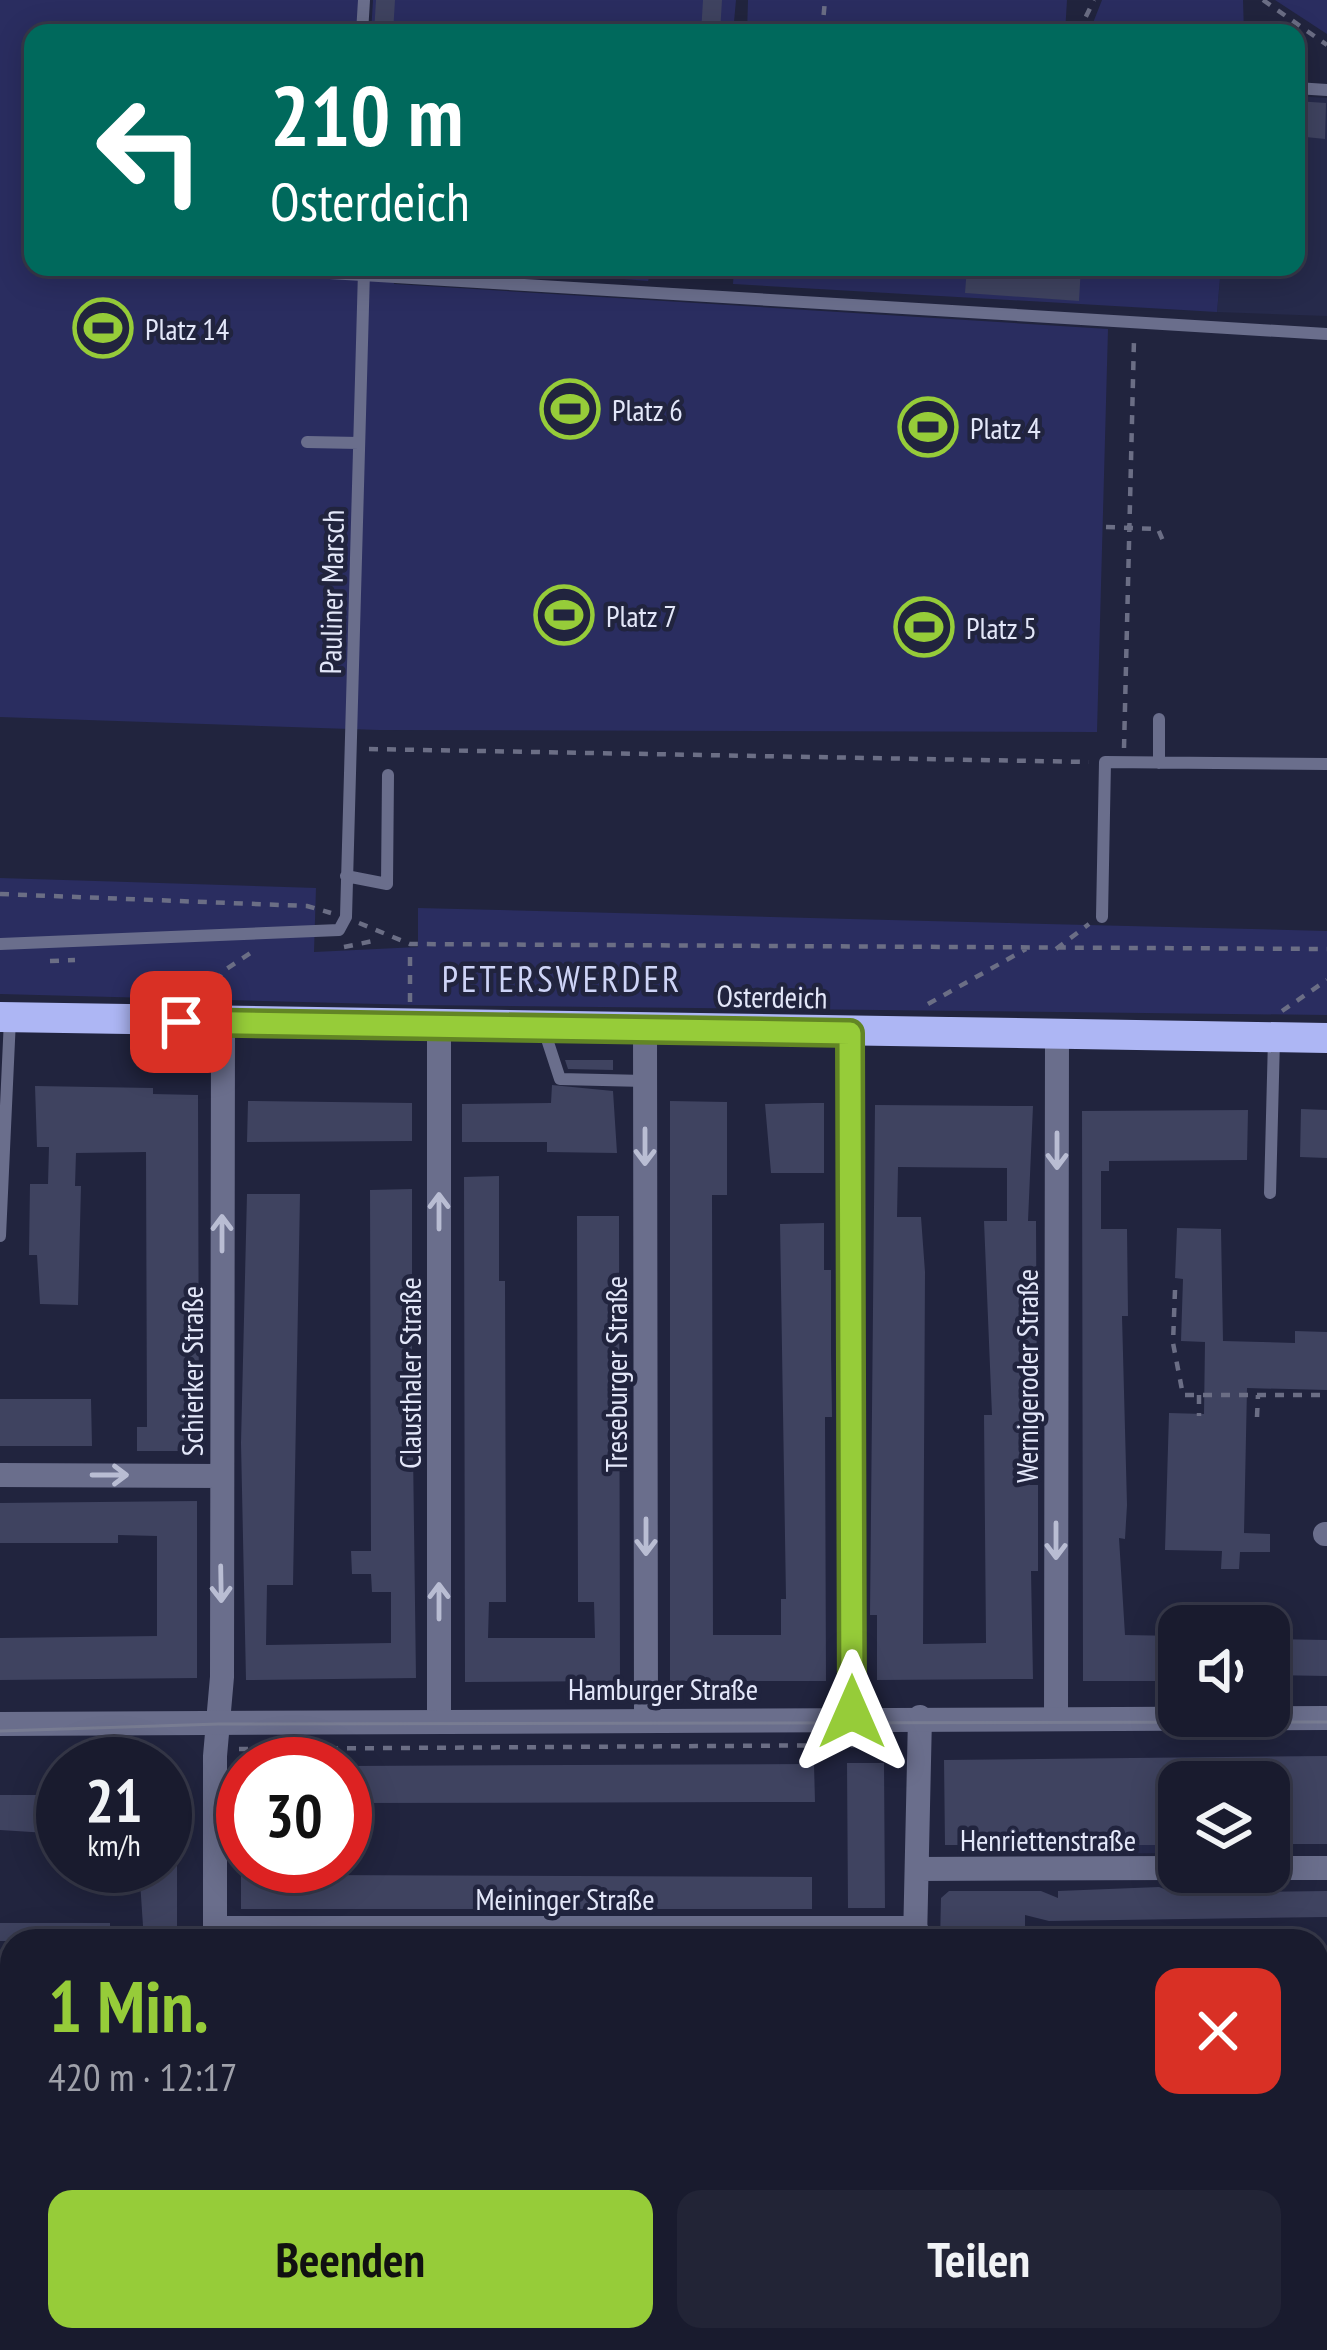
<!DOCTYPE html>
<html lang="de">
<meta charset="utf-8">
<style>
:root{--surface:#191b2e;--page:#222436;--text:#f1f3f6;--muted:#9fa1aa;--line:#37394a;--accent:#96cc39}
body{margin:0;font-family:"PT Sans Narrow",sans-serif;background:var(--page);color:var(--text);height:100vh;display:flex;flex-direction:column;font-size:45px;white-space:nowrap}
*{box-sizing:border-box;margin:0}
p{font-size:39px;color:var(--muted)}
.icon{flex:none;width:66px;height:66px;fill:none;stroke:currentColor;stroke-width:2;stroke-linecap:round;stroke-linejoin:round}
.map{position:relative;flex:1;overflow:hidden}
.sheet{position:absolute;left:0px;top:1929px;width:1329px;height:423px;display:flex;flex-direction:column;background:var(--surface);border-radius:36px 36px 0 0;box-shadow:0 6px 30px #0003,0 0 0 3px var(--line)}
.sheet>*{flex:none}
.hud{position:absolute;left:24px;top:24px;width:1281px;height:252px;border-radius:24px;box-shadow:0 6px 30px #0003,0 0 0 3px var(--line);background:#00695c;color:#fff;overflow:hidden}
.controls{position:absolute;left:1158px;top:1605px;display:grid;gap:24px}
.controls a{display:grid;place-items:center;width:132px;height:132px;border-radius:24px;background:var(--surface);box-shadow:0 6px 30px #0003,0 0 0 3px var(--line);font-size:60px}
.speed{position:absolute;left:36px;top:1737px;display:flex;gap:24px;font-size:60px;font-weight:700;text-align:center}
.speed>*{display:grid;place-content:center;width:156px;height:156px;border-radius:50%;background:var(--surface);box-shadow:0 6px 30px #0003,0 0 0 3px var(--line);line-height:1}
.speed small{font-size:30px;font-weight:400}
.speed .limit{border:18px solid #d22;background:#fff;color:#111}
.pin{position:absolute;display:grid;place-items:center;width:102px;height:102px;color:#fff;margin:-51px;border-radius:24px;box-shadow:0 6px 18px #0006}
.me{position:absolute;width:132px;margin:-66px;rotate:0deg;stroke-linejoin:round;filter:drop-shadow(0 0 9px #0008)}
.turn{display:flex;align-items:center;gap:42px;height:252px;padding:0 48px;font-size:54px}
.turn .icon{width:156px;height:156px;stroke-width:2.5}
.turn b{display:block;font-size:84px;line-height:102px}
.round{display:grid;place-items:center;flex:none;width:126px;height:126px;border-radius:24px;background:var(--page)}
.overview{display:flex;align-items:center;justify-content:space-between;height:204px;padding:0 48px}
h1{font-size:72px;font-weight:700;line-height:90px;color:var(--accent)}
.primary-button{display:flex;gap:24px;margin-top:auto;padding:24px 48px}
.primary-button a{flex:1;height:138px;border-radius:24px;background:var(--accent);color:#111;font-size:48px;font-weight:700;line-height:138px;text-align:center}
.primary-button a+a{background:var(--page);color:var(--text)}
.map>svg:first-child{display:block}
.built{fill:#262a4b}
.green{fill:#2a2d60}
.building{fill:#3f4360;fill-rule:evenodd}
.lines{fill:none;stroke-linecap:round;stroke-linejoin:round}
.path{stroke:#6b6e85;stroke-width:4.5;stroke-dasharray:9 9;stroke-linecap:butt}
.service{stroke:#6a6e8c;stroke-width:12}
.minor{stroke:#6a6e8c;stroke-width:24}
.tertiary{stroke:#6a6e8c;stroke-width:24}
.primary{stroke:#adb6f4;stroke-width:30}
.tram{stroke:#787c92;stroke-width:3}
.oneway{stroke:#b9bdd3}
.route-casing{stroke:#628525;stroke-width:30}
.route{stroke:#96cc39;stroke-width:21}
.labels{text-anchor:middle;dominant-baseline:central;stroke-width:9;stroke-linejoin:round;paint-order:stroke}
.poi-label{font-size:30px;fill:#e3e7f9;stroke:#21243e;text-anchor:start}
.street-label{font-size:30px;fill:#e3e7f9;stroke:#21243e}
.quarter-label{font-size:36px;letter-spacing:3px;fill:#ced4f7;stroke:#21243e}
</style>
<div class="map">
<svg width="1327" height="2350" viewBox="0 0 1327 2350">
<rect width="100%" height="100%" fill="#21243e"/>
<path class="built" d="M1296,96L1327,98V316L1217,312L1221,267H1296Z
M241,1756L312,1757V1764H243V1850H238Z
M1043,1822L1179,1826V1853L1043,1854Z"/>
<path class="green" d="M0,0H360L359,33H33V267H392L394,284L1108,329L1097,732L379,730L0,717Z
M373,0H736L733,33H371Z
M748,0H1067L1065,33H747Z
M1102,0H1243L1244,33H1089Z
M1275,0H1327V34Z
M472,267H653L648,281Z
M734,267H1221L1217,312L733,284Z
M0,878L316,888L314,952L418,947V908L1327,931V1015L417,1005L0,994Z"/>
<path class="building" d="M376,0H395L393,33H374Z
M703,0H722L720,33H701Z
M1296,101L1326,103L1325,139L1296,136Z
M967,267H1081L1079,301L965,293Z
M565,1060H613V1070L568,1069Z
M552,1085L613,1091L617,1153L547,1152V1142H462V1104L551,1103Z
M35,1086L153,1088V1094L198,1095L199,1451H137V1427H147L146,1152L76,1153L75,1186H81L78,1305L40,1304L37,1255H29L30,1184H48L49,1147H37Z
M248,1101L412,1103V1141L247,1142Z
M670,1101L727,1102V1195H712L713,1635H781V1599H786L780,1224L824,1223V1270H831V1353L832,1417H825L826,1681H670Z
M813,1103H824V1173H771L765,1104Z
M875,1105L1033,1106L1028,1221H1036L1037,1415H1030V1485H1038V1571H1031L1033,1679L877,1680V1615H870ZM898,1167L1007,1168V1221H984L992,1415H984L986,1643L923,1644L925,1272L921,1217H897Z
M1301,1109L1327,1110V1158L1300,1157Z
M1248,1110L1247,1160L1109,1161V1171H1101V1229H1127L1128,1316H1122L1127,1505L1125,1539L1119,1538L1125,1635L1179,1636V1674H1165V1681H1083L1082,1111Z
M499,1176V1281H505L506,1602H489L488,1638H595L594,1602H578L577,1216H619L620,1681L465,1682L464,1177Z
M412,1189V1367H417L419,1451H413L416,1678L246,1680L241,1443L247,1194H300L293,1585H267L266,1645L391,1643V1592H372L371,1574H352L351,1551H371L370,1190Z
M1177,1228L1221,1229L1223,1341L1295,1343V1331L1327,1332V1390L1247,1388L1244,1533L1270,1534V1552H1240L1239,1569H1221L1222,1551L1165,1550L1169,1413L1204,1414L1205,1342L1181,1341L1183,1279L1175,1278Z
M0,1399H91L92,1446H0Z
M197,1501V1678L0,1680V1638L157,1636V1536L118,1535V1543H0V1503Z
M1269,1639L1327,1640V1676L1269,1675Z
M1327,1756V1844H1269V1782H1179V1845H945L944,1760Z
M847,1763H884L885,1908H848Z
M814,1764L815,1802L345,1803V1766Z
M165,1785H186V1815L165,1822Z
M0,1795H56V1801H63V1834L0,1830Z
M139,1866H177V1941H144Z
M241,1866H278V1888H314V1875L812,1877V1909H241Z
M1159,1887L1175,1893L1327,1891V1917L1049,1921L1025,1915V1926L1009,1931L977,1928V1941H940L941,1898L949,1891H1041L1058,1898V1891Z
M0,1923H110V1941H0Z"/>
<g class="lines">
<path class="path" d="M1263,0L1327,45
M822,33L825,0
M1078,33L1094,0
M1106,527L1158,529L1164,543
M1124,748L1134,339
M369,749L1089,762
M0,894L307,906L331,913
M359,923L410,944L1327,949
M344,947L373,941
M1056,949L1089,924
M50,961L75,960
M208,998L222,972L252,952
M410,1002V948
M928,1004L1026,949
M1282,1011L1327,980
M1175,1290L1173,1343L1183,1395H1327
M1199,1395V1416
M1257,1417L1258,1395
M239,1749L875,1745"/>
<path class="service" d="M362,33L364,0
M1296,88L1327,90
M313,272L1327,334
M307,442L359,443
M1159,763V719
M346,876L387,884L388,775
M1102,917L1105,762L1327,764
M0,944L339,930L346,917L364,271
M544,1030L560,1079L645,1081
M1270,1193L1274,1039
M0,1236L10,1019"/>
<path class="minor" d="M439,1028V1718
M645,1030L646,1718
M849,1033L853,1717
M0,1475L220,1476
M1325,1534H1327
M1056,1717L1057,1034
M1269,1868H1327
M917,1869L1179,1868
M215,1928H916
M215,1941V1756L222,1677L223,1023
M915,1941L920,1717
M0,1990H12
M1317,2125H1327
M78,2340V2350
M252,2340V2350
M426,2340V2350
M579,2340V2350
M734,2340V2350
M904,2350L905,2340
M1086,2350L1087,2340
M1262,2350V2340"/>
<path class="tertiary" d="M0,1724L1327,1718"/>
<path class="primary" d="M0,1017L1327,1038"/>
<path class="tram" d="M0,1731L219,1724L1327,1722"/>
</g>
<defs><path id="oneway-shaft" d="M-6 0H5M1.5-3L5.5 0L1.5 3" fill="none" stroke-width="1.6" stroke-linecap="round" stroke-linejoin="round" transform="scale(3)"/></defs>
<g class="oneway">
<use href="#oneway-shaft" transform="translate(645 1147) rotate(90)"/>
<use href="#oneway-shaft" transform="translate(1057 1151) rotate(90)"/>
<use href="#oneway-shaft" transform="translate(439 1211) rotate(-90)"/>
<use href="#oneway-shaft" transform="translate(222 1233) rotate(-90)"/>
<use href="#oneway-shaft" transform="translate(110 1475)"/>
<use href="#oneway-shaft" transform="translate(646 1537) rotate(90)"/>
<use href="#oneway-shaft" transform="translate(1056 1541) rotate(90)"/>
<use href="#oneway-shaft" transform="translate(221 1584) rotate(89)"/>
<use href="#oneway-shaft" transform="translate(439 1601) rotate(-90)"/>
</g>
<g class="lines">
<defs>
<path id="route" d="M181,1022L850,1033L852,1712"/>
</defs>
<use href="#route" class="route-casing"/>
<use href="#route" class="route"/>
</g>
<defs>
<symbol id="stadium-ring" viewBox="-11 -11 22 22"><circle r="9.5" fill="#21243e" stroke="#96cc39" stroke-width="1.5"/><path d="M0-5a6.5 5 0 1 0 0 10a6.5 5 0 1 0 0-10ZM-3.5-1.8h7v3.6h-7Z" fill="#96cc39"/></symbol>
</defs>
<g fill-rule="evenodd">
<use href="#stadium-ring" x="70" y="295" width="66" height="66"/>
<use href="#stadium-ring" x="537" y="376" width="66" height="66"/>
<use href="#stadium-ring" x="895" y="394" width="66" height="66"/>
<use href="#stadium-ring" x="531" y="582" width="66" height="66"/>
<use href="#stadium-ring" x="891" y="594" width="66" height="66"/>
</g>
<g class="labels">
<g class="poi-label">
<text x="145" y="328">Platz 14</text>
<text x="612" y="409">Platz 6</text>
<text x="970" y="427">Platz 4</text>
<text x="606" y="615">Platz 7</text>
<text x="966" y="627">Platz 5</text>
</g>
<g class="street-label">
<text transform="translate(331 592) rotate(-89)">Pauliner Marsch</text>
<text transform="translate(772 996) rotate(1)">Osterdeich</text>
<text transform="translate(191 1371) rotate(-90)">Schierker Straße</text>
<text transform="translate(409 1373) rotate(-90)">Clausthaler Straße</text>
<text transform="translate(615 1374) rotate(-90)">Treseburger Straße</text>
<text transform="translate(1026 1376) rotate(-90)">Wernigeroder Straße</text>
<text x="663" y="1688">Hamburger Straße</text>
<text x="1048" y="1839">Henriettenstraße</text>
<text x="565" y="1898">Meininger Straße</text>
</g>
<g class="quarter-label">
<text x="562" y="978">PETERSWERDER</text>
</g>
</g>
</svg>
<div class="controls">
<a><svg class="icon" aria-label="sound" viewBox="0 0 24 24"><path d="M4 9h4l5-4v14l-5-4H4zM17 9q2 3 0 6"/></svg></a>
<a><svg class="icon" aria-label="layers" viewBox="0 0 24 24"><path d="M12 4l9 5-9 5-9-5zM3 14l9 5 9-5"/></svg></a>
</div>
<div class="speed"><div>21<small>km/h</small></div><div class="limit">30</div></div>
<div class="pin" style="left:181px;top:1022px;background:#d93025"><svg class="icon" aria-label="arrive" viewBox="0 0 24 24"><path d="M6 21V4h12l-3 4 3 4H6"/></svg></div>
<svg class="me" style="left:852px;top:1712px" viewBox="-20 -20 40 40"><path d="M0-17L14 15 0 8-14 15z" fill="#96cc39" stroke="#fff" stroke-width="4"/></svg>
<div class="hud">
<div class="turn"><svg class="icon" aria-label="left" viewBox="0 0 24 24"><path d="M17 20v-9H6M10 6l-5 5 5 5"/></svg><div><b>210 m</b>Osterdeich</div></div>
</div>
<section class="sheet">
<div class="overview"><div><h1>1 Min.</h1><p>420 m · 12:17</p></div><a class="round" style="background:#d93025;color:#fff"><svg class="icon" aria-label="close" viewBox="0 0 24 24"><path d="M6 6l12 12M18 6L6 18"/></svg></a></div>
<div class="primary-button"><a>Beenden</a><a>Teilen</a></div>
</section>
</div>
